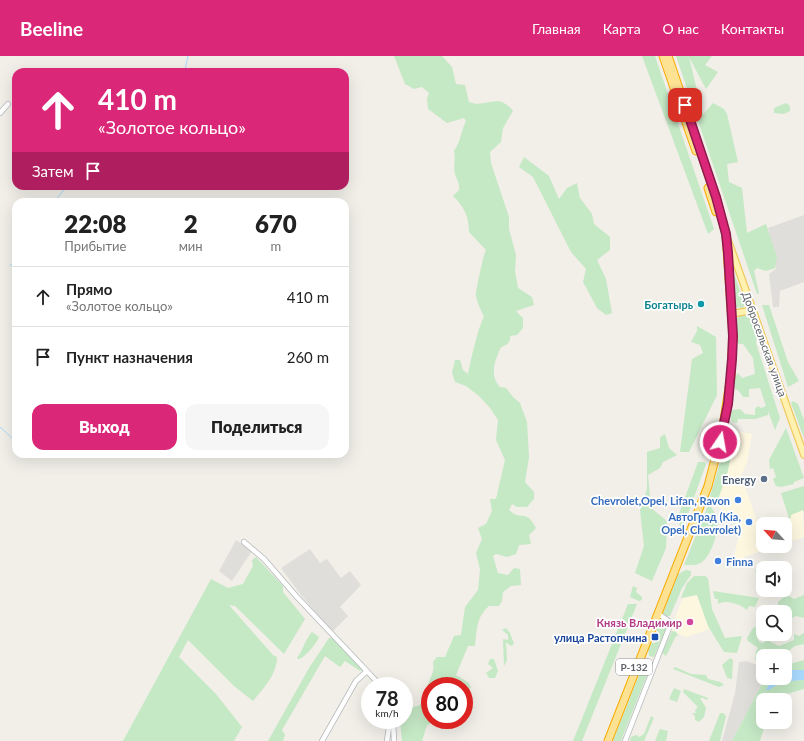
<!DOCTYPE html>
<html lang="ru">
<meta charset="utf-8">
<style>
:root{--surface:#fff;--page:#f6f6f6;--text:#222;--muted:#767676;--line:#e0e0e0;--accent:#db2777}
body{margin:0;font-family:Lato,sans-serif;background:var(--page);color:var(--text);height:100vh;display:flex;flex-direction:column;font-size:15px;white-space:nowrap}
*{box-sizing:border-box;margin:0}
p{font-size:13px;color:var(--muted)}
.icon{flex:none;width:22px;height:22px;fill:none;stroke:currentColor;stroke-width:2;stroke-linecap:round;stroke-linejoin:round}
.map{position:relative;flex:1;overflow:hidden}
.side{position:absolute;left:12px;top:142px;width:337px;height:260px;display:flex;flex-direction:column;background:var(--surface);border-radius:12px;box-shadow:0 4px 16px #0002}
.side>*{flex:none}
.banner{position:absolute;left:12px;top:12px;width:337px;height:122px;border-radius:12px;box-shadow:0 4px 16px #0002;background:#db2777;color:#fff;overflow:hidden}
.needle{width:26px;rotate:296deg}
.controls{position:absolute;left:756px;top:461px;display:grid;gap:8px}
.controls a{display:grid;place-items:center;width:36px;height:36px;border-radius:8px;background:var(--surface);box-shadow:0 4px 16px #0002;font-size:20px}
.speed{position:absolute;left:361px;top:621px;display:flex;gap:8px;font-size:20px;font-weight:700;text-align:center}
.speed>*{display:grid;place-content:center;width:52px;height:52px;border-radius:50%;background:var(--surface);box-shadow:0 4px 16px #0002;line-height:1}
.speed small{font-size:10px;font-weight:400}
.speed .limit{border:6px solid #d22;background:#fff;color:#111}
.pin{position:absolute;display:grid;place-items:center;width:34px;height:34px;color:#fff;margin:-17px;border-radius:8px;box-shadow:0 2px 6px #0006}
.me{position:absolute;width:44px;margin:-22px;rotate:12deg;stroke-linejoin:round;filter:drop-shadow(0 0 3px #0008)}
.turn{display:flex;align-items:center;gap:14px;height:84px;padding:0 20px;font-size:18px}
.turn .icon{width:52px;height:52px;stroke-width:2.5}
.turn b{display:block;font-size:28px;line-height:34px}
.then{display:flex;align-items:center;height:38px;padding:0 20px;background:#0003;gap:8px;font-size:15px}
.eta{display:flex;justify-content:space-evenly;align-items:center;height:68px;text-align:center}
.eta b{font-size:24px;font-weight:800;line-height:28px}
.button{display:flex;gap:8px;margin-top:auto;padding:8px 20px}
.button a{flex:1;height:46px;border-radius:12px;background:var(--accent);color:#fff;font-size:16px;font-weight:800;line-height:46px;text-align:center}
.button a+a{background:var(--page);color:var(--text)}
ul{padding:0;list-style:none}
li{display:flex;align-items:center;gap:12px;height:60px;padding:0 20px;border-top:1px solid var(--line)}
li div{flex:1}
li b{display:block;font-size:15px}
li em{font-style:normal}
header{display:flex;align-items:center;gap:24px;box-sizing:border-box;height:56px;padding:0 20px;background:var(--accent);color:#fff}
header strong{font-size:19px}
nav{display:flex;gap:22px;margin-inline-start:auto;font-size:14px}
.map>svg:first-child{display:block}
.commercial{fill:#fef7e0}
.industrial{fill:#e0deda}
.green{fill:#c5e8c5}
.water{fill:#aadaff}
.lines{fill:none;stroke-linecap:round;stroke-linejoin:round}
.stream{stroke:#aadaff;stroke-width:1}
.minor-casing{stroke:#b5b8bc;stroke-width:6}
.major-casing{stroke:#f2c960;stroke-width:8}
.highway-casing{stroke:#f9ab00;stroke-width:9}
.minor{stroke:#fff;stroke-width:4.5}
.major{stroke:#fff2af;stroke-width:5.5}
.highway{stroke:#fde293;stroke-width:7}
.route-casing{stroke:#8e194d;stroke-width:10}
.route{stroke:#db2777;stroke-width:7}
.culture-dot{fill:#0f9aa8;stroke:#fff;stroke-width:1.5}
.service-dot{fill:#5c6f8a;stroke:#fff;stroke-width:1.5}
.shop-dot{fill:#3f7fe0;stroke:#fff;stroke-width:1.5}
.hotel-dot{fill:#d1479c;stroke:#fff;stroke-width:1.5}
.transit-dot{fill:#1a4fb4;stroke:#fff;stroke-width:1.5}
.labels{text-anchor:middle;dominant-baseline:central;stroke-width:3.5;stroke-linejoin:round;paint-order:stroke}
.shield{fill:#fff;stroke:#8f9295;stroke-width:1}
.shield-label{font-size:10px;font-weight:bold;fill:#5f6368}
.culture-label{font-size:11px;font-weight:bold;fill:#0d838f;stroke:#fff;text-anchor:end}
.street-label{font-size:11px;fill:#5f6368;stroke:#fff}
.service-label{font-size:11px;font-weight:bold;fill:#4e5e75;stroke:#fff;text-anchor:end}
.shop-label{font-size:11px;font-weight:bold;fill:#366cbe;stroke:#fff;text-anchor:end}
.hotel-label{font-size:11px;font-weight:bold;fill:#b23c85;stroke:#fff;text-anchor:end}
.transit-label{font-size:11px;font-weight:bold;fill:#164399;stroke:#fff;text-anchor:end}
</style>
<header>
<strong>Beeline</strong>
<nav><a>Главная</a><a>Карта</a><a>О нас</a><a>Контакты</a></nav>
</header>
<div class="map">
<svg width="804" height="685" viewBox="0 0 804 685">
<rect width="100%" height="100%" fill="#f1efe8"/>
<path class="commercial" d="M737,375L752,378L747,407L741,419L760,474L763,473V490H776L744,501L746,509L735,511L734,499L740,477L734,464L716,449L727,418Z
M803,454L804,481L785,487V469L790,467V459Z
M697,539L710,573L686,581L671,574L682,543Z"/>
<path class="industrial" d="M804,159V226L780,235L779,251H773L769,218L776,213L768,172Z
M236,484L252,495L232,525L219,515Z
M310,493L320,507L327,503L341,522L350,515L361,529L340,551L348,560L332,576L301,539L281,512Z
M746,605L763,611V622H765L732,685H722L735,637L739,606Z"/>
<path class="green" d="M394,0H442L452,11L456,28L465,29L469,46C487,53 497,35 513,55L503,72L501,86L490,96L491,107L509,161V173L516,199L515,215L518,232L532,241L534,249L516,255L523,262V272L517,279L510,280C511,286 507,289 501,291C495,304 489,319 500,331L506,332L513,341L520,347L527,366L529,401L525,426L534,436V443L527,451H517L512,448L509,454C522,466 526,452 536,472L529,479L531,488L519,489L516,498L507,501L496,498L493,500L498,517L508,519L514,512L520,513L521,529L511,530L503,536L502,545L499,550H489C476,561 477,574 475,590H468L456,619L469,627L471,632L467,634L461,629L430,630V664H438L427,669L422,685H402L400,664H404V644H405L412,651L418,650L428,642C424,624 436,621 433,606L437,601H445L454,580L461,579L465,551L478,534L480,513L476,497L482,483L478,472L486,468L492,455L490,443H496L505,404L496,384L498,364L490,352L479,340L466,330L455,326L452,316L455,304H460L463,314L468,318C470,307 479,268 484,261C481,254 477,247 476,240C475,238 484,196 486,194L469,176C469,160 464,151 453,140L459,134C460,128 457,124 455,118C453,110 456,103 454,95C461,85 461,75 466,65L464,62L447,67L428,53L427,43L429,37L422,31L414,33L405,28Z
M642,0H655L714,173L708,178Z
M676,0H712L705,9L718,16L706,33L689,1L703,59L713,47L724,53L727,58L738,106L727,108L729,126L742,132L747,177L766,168L777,201L775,212L766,215L757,212L754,215L759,237L757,238Z
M786,47L790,50V55L784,58L774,57V52Z
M524,101L549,120L559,143L567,132L577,127L580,142L592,158L594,168L610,181V194L597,204L606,223L612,257L606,259L597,252L583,226L586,213L571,196L533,121L519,111Z
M733,215L745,249L742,252L735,251Z
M762,249H769L788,306L799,325L788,331Z
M741,258L746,259C754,263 758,279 756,287L780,362L775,374L768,355V359L755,363H738L737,367L732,366L729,357L732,354L740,353L745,358L755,359V353L758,350L761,352L766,350L760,332L749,333V341H743L739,335L735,333L734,323L738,317L742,322L755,318L753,302L743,288H739L736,284V263Z
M697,270L716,281L717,339L689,396H680L692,303L703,297L700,289L691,286L697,275Z
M793,345L798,348L804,364V382L791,347Z
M727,369L734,370L737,375L727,418L716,449L710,440L719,410Z
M786,372L804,422L794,426V428L781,431L776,430L773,423L776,421L773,412L770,413L769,404Z
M665,378L669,392L677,399L663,406L660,412L648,419L651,452L667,465L666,492L652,525L635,517L644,490L640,454L647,433V396L660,392V381Z
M698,406H705L706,408L683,472L680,474L679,458Z
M804,430V456L803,454L791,459V462H789L781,437Z
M709,447C711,452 715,456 717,461C719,474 713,497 702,506C697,510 690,509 684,509Z
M256,501L283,530V536L305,563L284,598L235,550L229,549L273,599L277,601C277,618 264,632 253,645L234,630L188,584L179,601L216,638L242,671L234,685H123L211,523L228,532L243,528L253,510L252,504Z
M757,512L763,516V533L758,530L755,514Z
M686,514L691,515V519L682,532L670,560H665L663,557L678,518Z
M694,520H705L708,522L712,553L725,582L742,580L737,597L724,596L708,570L697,539L681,542L687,527Z
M633,530L637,532L636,536L642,541V544L639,545L630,541Z
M713,535L759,542L755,551L749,550L747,554C740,548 727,543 718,548V543H715Z
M804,539V562L796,560L787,565L785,564V556H783V552L778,550V546L784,541L789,540L794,543Z
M628,548H637L582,685H573Z
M664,564L667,571L654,601L649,600L648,592L652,587H655L659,578L657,574L659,566Z
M758,570L763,571V575L757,581L759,586L763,587L767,584L779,590L794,584V578L799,580L804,577V588L795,590L788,595H764L763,597L768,600H763V608L755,604L756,595L758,592L748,585L747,582L753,572Z
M506,572L510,577L514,588L511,590L506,586L507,604L504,610L503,583L508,584V579L502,574Z
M672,575L676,576L678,580H676L666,600L662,597Z
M312,576L319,581C317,587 303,604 298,603L297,602C303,594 306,582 312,576Z
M329,582H332L363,614L360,615L345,605L340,611L325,600L282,674L285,679L283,685H268L309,612Z
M730,602L733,604L732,623L727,622L722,609Z
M490,603H494L498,615L495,622H489L486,617L493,612L488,608Z
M804,604V614H791L785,617L786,609Z
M646,609L649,614L621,685H613L642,611Z
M675,611L691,618L706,619L708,623L720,626L724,629L719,631L673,613Z
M765,622H776L769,628L766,634L787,625L804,624V633L787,638L782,644H763V666H766L760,685H732Z
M674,632L681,635L677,646L669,643Z
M684,633L708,642L707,644L703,642H700L706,652L704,661L699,666L695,664V660L692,657H696L695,654L698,651L683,636Z
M720,657H723L726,660L720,685H709Z
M651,660L654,662L644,685H630L631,681L636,679L639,681L644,678Z
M660,673L668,675L666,685H655Z"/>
<path class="water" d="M791,614H804V624C791,625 780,625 769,634H766L769,628L776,622H785V617Z"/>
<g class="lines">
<path class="stream" d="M187,16L185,14L188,0
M54,146L67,130
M10,210L16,204
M0,371L13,383"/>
<defs>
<path id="minor" d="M0,57L8,48
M244,486L264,503L297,541L381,630
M393,664L394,685
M322,685L356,625L367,615
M387,685L390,664
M625,685L671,567L659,558"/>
<path id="major" d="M728,184L804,399
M731,258L753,254"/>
<path id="highway" d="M663,0L696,95
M708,132L716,156
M608,685L708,430L722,377L731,319L733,280L726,178L716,141L668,0"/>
</defs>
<use href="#minor" class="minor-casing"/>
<use href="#major" class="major-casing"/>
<use href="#highway" class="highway-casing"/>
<use href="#minor" class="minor"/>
<use href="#major" class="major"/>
<use href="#highway" class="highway"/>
</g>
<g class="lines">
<defs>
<path id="route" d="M685,49L716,141L726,178L728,197L733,280L732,303L728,348L720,386"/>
</defs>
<use href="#route" class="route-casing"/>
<use href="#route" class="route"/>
</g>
<circle class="culture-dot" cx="701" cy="248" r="4"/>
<circle class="service-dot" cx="764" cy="423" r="4"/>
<g class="shop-dot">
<circle cx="738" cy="444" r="4"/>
<circle cx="749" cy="466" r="4"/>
<circle cx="718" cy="505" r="4"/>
</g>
<circle class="hotel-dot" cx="690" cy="566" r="4"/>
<rect class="transit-dot" x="651" y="577" width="8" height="8" rx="2"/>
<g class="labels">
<rect class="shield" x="616" y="603" width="36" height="16" rx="3"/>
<g class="shield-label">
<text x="634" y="611">Р-132</text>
</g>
<g class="culture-label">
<text x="693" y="248">Богатырь</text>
</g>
<g class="street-label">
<text transform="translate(765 288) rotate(70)">Добросельская улица</text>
</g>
<g class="service-label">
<text x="756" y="423">Energy</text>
</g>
<g class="shop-label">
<text x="730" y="444">Chevrolet,Opel, Lifan, Ravon</text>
<text x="741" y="460">АвтоГрад (Kia,<tspan x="741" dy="13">Opel, Chevrolet)</tspan></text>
<text x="726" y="505" text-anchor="start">Finna</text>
</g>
<g class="hotel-label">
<text x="682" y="566">Князь Владимир</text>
</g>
<g class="transit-label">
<text x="647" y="581">улица Растопчина</text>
</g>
</g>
</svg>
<div class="controls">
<a><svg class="needle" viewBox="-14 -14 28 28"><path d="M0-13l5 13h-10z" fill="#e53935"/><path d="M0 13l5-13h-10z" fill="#767676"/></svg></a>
<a><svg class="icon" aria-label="sound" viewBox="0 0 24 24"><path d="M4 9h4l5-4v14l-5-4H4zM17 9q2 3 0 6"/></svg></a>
<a><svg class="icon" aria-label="search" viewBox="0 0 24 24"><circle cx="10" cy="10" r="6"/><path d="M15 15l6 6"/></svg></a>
<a>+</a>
<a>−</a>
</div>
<div class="speed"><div>78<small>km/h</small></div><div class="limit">80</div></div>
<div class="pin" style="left:685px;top:49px;background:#d93025"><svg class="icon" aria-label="arrive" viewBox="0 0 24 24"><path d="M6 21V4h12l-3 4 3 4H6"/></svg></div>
<svg class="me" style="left:720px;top:386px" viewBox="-20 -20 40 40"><circle r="17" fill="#db2777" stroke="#fff" stroke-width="3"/><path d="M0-11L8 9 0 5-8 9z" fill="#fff"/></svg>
<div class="banner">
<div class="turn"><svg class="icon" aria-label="ahead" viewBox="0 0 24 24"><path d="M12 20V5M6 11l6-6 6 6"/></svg><div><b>410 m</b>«Золотое кольцо»</div></div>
<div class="then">Затем<svg class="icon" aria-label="arrive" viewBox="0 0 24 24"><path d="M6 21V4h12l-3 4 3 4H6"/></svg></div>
</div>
<section class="side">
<div class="eta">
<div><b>22:08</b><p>Прибытие</p></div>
<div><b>2</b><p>мин</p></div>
<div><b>670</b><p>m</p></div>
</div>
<ul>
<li><svg class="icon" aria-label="ahead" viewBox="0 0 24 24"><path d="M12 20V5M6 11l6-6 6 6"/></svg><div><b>Прямо</b><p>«Золотое кольцо»</p></div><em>410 m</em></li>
<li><svg class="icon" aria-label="arrive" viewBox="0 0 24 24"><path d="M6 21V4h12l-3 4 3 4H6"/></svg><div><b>Пункт назначения</b></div><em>260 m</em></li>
</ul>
<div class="button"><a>Выход</a><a>Поделиться</a></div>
</section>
</div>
